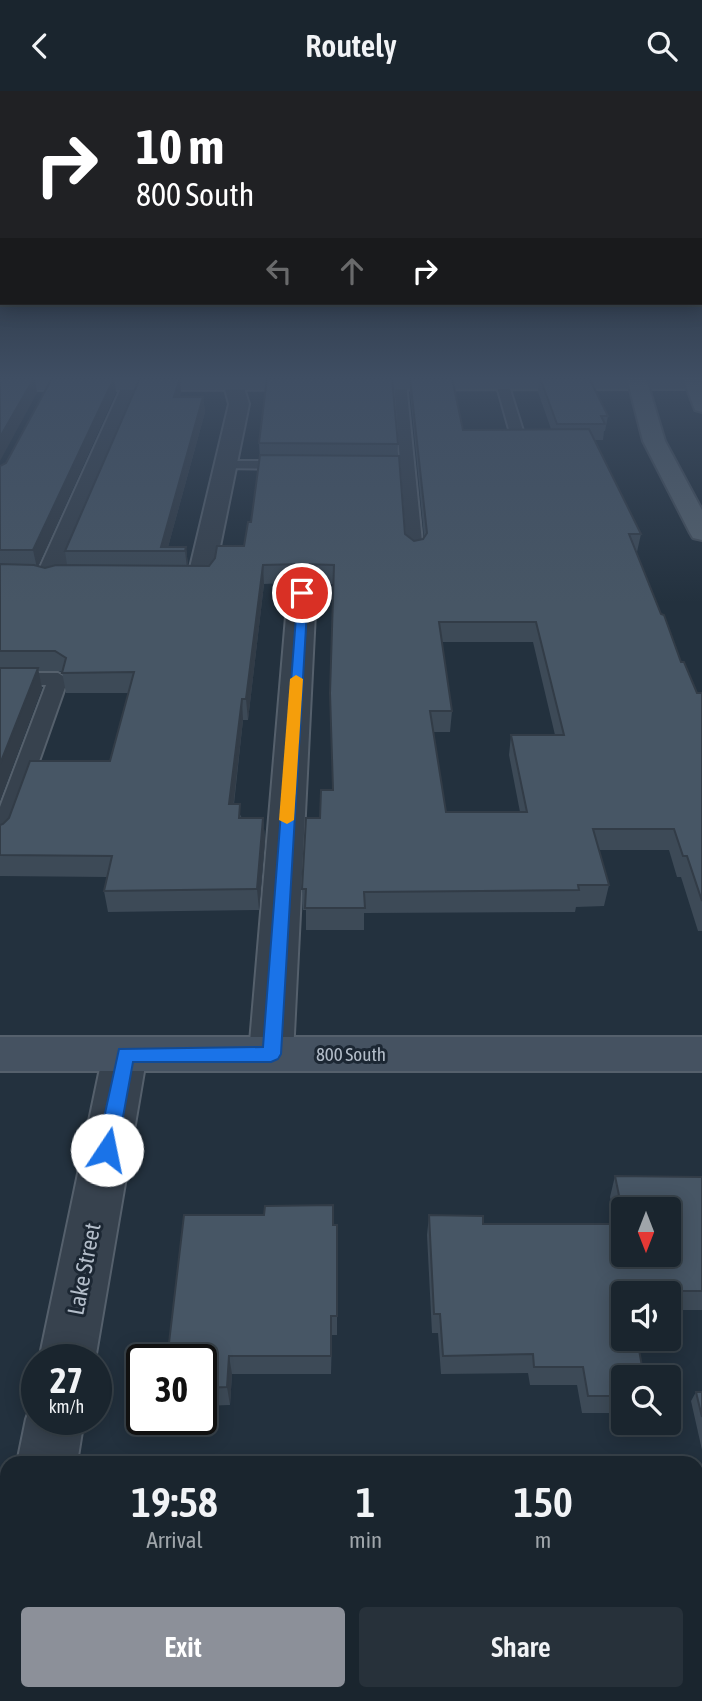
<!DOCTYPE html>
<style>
:root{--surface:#1a252e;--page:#27313a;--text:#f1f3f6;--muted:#9fa5aa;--line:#38424a;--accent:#8c9099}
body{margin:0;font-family:"Asap Condensed",sans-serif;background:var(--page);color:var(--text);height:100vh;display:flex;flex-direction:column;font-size:26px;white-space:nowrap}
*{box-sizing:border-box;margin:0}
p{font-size:23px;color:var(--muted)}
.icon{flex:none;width:38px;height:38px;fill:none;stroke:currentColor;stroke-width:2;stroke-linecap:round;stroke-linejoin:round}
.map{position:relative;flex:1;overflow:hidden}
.drawer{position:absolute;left:0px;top:1365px;width:704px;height:245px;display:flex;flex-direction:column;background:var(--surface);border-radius:21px 21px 0 0;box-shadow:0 4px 18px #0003,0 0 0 2px var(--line)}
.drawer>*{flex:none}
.banner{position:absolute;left:0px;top:0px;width:704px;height:214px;box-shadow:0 4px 18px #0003,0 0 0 2px var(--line);background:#202124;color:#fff;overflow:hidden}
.needle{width:46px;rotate:180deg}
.tools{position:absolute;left:611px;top:1106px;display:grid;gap:14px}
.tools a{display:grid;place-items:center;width:70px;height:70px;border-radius:7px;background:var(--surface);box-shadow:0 4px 18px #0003,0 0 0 2px var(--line);font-size:35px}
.speed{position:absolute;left:21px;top:1253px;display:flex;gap:14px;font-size:35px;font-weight:700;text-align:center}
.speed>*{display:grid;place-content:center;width:91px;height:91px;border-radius:50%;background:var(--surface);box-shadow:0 4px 18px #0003,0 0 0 2px var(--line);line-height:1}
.speed small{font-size:18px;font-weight:400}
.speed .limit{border:4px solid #111;border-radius:10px;background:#fff;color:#111}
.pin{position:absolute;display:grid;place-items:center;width:60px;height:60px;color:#fff;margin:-30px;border:4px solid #fff;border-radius:50%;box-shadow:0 2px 7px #0007}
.me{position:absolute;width:77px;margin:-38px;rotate:11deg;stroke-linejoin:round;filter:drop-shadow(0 0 5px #0008)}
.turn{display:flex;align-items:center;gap:24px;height:147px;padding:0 21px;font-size:32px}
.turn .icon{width:91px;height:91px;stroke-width:2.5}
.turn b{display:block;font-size:49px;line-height:60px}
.lanes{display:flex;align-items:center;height:66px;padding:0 21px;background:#0003;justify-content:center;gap:35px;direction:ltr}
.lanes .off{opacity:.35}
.eta{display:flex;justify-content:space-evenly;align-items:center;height:119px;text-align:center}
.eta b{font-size:42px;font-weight:600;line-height:49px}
.button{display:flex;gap:14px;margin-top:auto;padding:14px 21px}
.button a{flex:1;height:80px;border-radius:7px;background:var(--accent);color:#fff;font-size:28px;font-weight:600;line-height:80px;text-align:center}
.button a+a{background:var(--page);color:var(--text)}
header{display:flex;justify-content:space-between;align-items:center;height:91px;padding:0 21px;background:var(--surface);font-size:32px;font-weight:600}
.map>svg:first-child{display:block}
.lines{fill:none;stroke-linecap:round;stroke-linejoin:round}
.lane-casing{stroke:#55606c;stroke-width:4}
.street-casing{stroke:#55606c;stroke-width:4}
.secondary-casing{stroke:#55606c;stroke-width:4}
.primary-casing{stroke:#434e5a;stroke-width:4}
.lane{fill:#37424e;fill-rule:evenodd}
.street{fill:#37424e;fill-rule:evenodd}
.secondary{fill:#455261;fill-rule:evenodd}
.primary{fill:#55626e;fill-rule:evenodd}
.wall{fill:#3d4a57;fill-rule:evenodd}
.shaded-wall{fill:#323c47}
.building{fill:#475665;stroke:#323c47;stroke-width:2;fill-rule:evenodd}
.route{fill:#1a73e8;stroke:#114b97;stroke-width:2}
.slow{fill:#f59e0b}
.labels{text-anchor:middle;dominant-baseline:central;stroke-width:6;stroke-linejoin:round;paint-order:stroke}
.street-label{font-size:19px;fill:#b3bdc9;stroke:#1c2733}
.near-street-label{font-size:23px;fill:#b3bdc9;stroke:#1c2733}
</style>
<header><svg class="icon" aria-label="back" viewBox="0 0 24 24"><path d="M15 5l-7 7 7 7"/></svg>Routely<svg class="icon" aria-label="search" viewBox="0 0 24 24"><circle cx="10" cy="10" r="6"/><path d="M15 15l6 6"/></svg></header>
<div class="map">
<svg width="702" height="1610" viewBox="0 0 702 1610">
<rect width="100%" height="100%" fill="#23313e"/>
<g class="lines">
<defs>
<path id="lane" d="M400,288L406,292L423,461L415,466L407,461L394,292Z
M502,288L508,292L526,349L524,352H514L512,349L496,292Z
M225,370H291L298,374L291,378L220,377L218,374Z
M0,582H58L68,588L12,747L8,752L0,754V716L46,594H0Z"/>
<path id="street" d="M133,287L143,293L62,485L58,491L49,493L40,491L36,485L123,293Z
M222,287H241L249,313L214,485L210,491L201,493L192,491L188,485L229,313Z
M302,494L312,496L316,502L293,963L287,975L271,980L255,975L249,963L288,502L292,496Z
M125,946L141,951L147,963L95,1269H39L103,963L109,951Z
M34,1307H37V1328H84L77,1372H17L26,1328Z
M7,1548V1603H37L36,1610H0V1551Z"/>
<path id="secondary" d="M0,287H702V298L0,299Z
M0,946H702V980H0Z"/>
<path id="primary" d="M627,287H646L665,350L702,419V449L693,447L690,442L643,350Z
M683,287H702V321L695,319Z"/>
</defs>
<use href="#lane" class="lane-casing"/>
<use href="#street" class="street-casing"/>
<use href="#secondary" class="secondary-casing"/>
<use href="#primary" class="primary-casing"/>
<use href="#lane" class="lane"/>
<use href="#street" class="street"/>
<use href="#secondary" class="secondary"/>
<use href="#primary" class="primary"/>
</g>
<path class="wall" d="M114,287L116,301L38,475L45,477L67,474L65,460L180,287L181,301L180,306H203L205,321L168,456H186L188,475H209L244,455L251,431L260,368L259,352L398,353L397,365L405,443L414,450L423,448L424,446L410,301V287L463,339L551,338L538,301L539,287L608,325L605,340H604L603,349H595L641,443L637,461H636L681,571L697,602H702V840H698L681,786H677L669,759H599L609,794L604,815L576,816L575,821L364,822V839H306V819H303L302,798L320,727L333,699V493L303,491L264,493L248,629H243L234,713L242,727H263L265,748L259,819L108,821L104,800L107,786L0,785V734L3,733L110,670L128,602H66L62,581L59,580H38L42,597L0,709V375L6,372ZM442,551H533L555,644H511L509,664L520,721H446L433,641H450L452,620Z
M615,1085L702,1086V1219H668V1202H623V1322H582L577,1294H530L528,1282L441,1283L438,1242H432L427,1144L429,1124L483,1133H615L610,1106ZM623,1118L668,1164H623Z
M333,1134H337V1244H332L331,1283H232L230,1314L201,1315V1269Z
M696,1301H702V1359L691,1310Z
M696,1388H702V1472L696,1471Z
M154,1603H318V1610H156L154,1606Z"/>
<path class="shaded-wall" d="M35,287L37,302L0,370V346Z
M114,287L116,301L37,477L33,459Z
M180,287L181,301L176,321L174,306Z
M203,306L205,321L167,460L161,456Z
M186,456L188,474L187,477L185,460Z
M263,474L264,493L248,629L246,608Z
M38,577L42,597L0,709V673Z
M242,608L243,629L231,735L229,713Z
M263,727L265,748L259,819L257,798Z
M229,1265L232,1283L230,1314L227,1296Z"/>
<path class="building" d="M0,287H34L0,346Z
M52,287H114L33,459H0V375L6,372Z
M140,287H180L174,306H203L161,456H186L185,460H65Z
M267,287H392L398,353L259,352Z
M410,287H452L463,339L589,338L641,443H629L661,523L664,524L681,571H684L697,602H702V810L687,765H683L674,738H593L609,794H578L579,799L364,801L365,817H305L306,798H302L306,727H320L321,699H333L330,602L334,474L302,473L263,474L246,608H242L229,713H240L239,727H263L257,798L104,800L112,765L0,764V734L3,733L9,727L30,670H110L134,581L62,582L66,567L55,560H0V473L34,474L45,477L56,474L209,475L215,467L217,455H244L248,431H251L260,364L399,365L405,443L414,450L423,448L427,442ZM439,531H536L564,644H511L527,721H446L430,620H452Z
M540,287H589L608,325H601L605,333H557Z
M0,577H38L0,673Z
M615,1085L702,1086V1200H627V1202H623V1248H637L644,1286H623V1305H588L583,1276H534L533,1263L443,1265L440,1223H434L429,1124L483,1125V1133H623V1164H668V1118H623V1124Z
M333,1114V1134H337V1225H331V1265H229L227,1296L201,1297V1269H167L184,1124H264L265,1115Z
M696,1301H702V1326Z
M696,1388H702V1463H696Z
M154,1603H317V1610H160L161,1606H154Z"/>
<linearGradient id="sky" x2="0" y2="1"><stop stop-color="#131b22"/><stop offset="0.56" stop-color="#3f4e63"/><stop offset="1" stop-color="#3f4e63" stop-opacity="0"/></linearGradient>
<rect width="702" height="512" fill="url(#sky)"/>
<path class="route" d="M298,500L308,502L281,963L278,968L271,971H133L117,1059L114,1065L107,1067L100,1065L97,1059L119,958L263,956Z"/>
<path class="slow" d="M296,584L303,588L294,729L287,733L279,729L290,588Z"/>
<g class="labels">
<g class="street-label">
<text x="351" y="963">800 South</text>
</g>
<g class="near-street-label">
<text transform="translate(84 1178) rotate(-79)">Lake Street</text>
</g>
</g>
</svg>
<div class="tools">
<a><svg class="needle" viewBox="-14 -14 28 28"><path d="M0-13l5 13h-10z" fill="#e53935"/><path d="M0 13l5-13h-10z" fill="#9fa5aa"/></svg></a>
<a><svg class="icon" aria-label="sound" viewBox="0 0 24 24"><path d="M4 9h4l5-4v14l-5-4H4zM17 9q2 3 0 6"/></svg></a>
<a><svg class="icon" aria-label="search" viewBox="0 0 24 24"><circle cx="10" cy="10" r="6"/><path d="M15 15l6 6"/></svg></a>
</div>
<div class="speed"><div>27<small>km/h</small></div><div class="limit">30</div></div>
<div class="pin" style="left:302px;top:502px;background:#d93025"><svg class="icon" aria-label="arrive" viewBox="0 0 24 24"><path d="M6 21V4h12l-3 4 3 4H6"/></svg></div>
<svg class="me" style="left:107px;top:1059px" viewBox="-20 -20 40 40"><circle r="19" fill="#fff"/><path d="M0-13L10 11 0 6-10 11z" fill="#1a73e8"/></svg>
<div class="banner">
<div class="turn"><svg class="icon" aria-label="right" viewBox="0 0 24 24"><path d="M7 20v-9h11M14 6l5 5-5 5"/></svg><div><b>10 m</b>800 South</div></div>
<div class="lanes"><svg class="icon off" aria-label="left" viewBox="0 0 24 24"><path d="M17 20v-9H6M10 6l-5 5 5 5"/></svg><svg class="icon off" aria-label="ahead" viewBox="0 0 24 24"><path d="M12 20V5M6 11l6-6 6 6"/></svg><svg class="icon" aria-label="right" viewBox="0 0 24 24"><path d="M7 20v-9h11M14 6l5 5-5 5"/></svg></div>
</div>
<section class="drawer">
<div class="eta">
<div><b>19:58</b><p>Arrival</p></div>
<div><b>1</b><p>min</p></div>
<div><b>150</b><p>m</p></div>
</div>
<div class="button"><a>Exit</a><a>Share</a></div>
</section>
</div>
